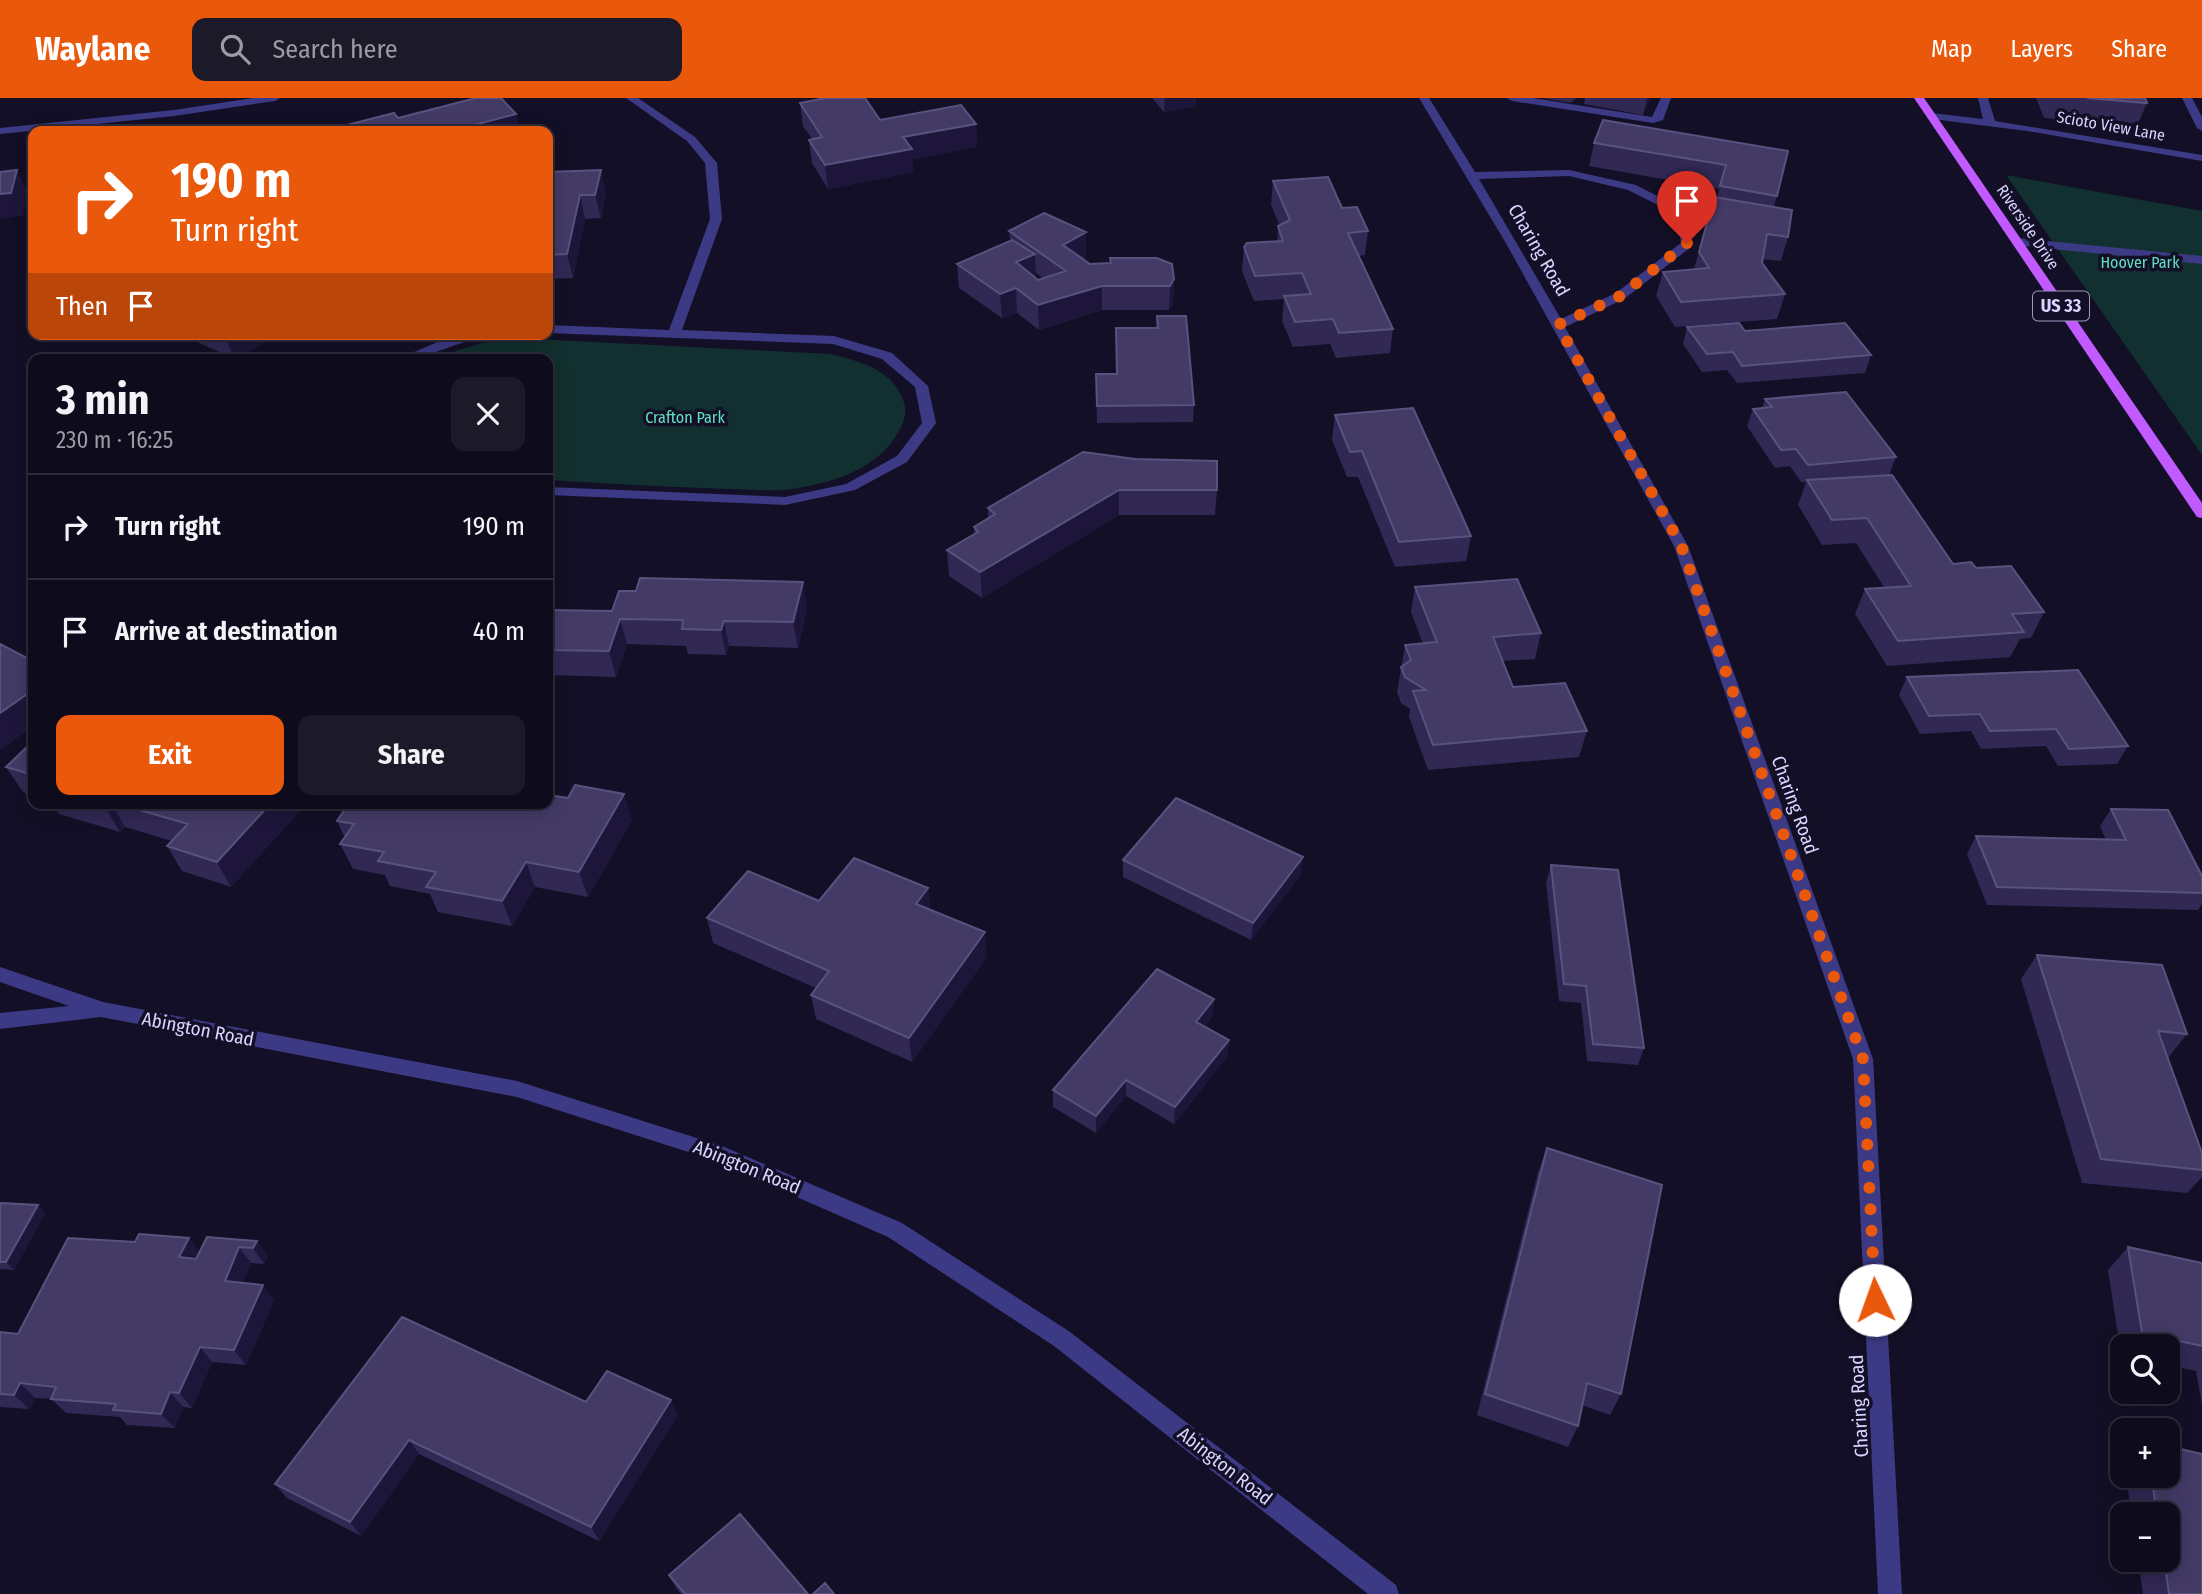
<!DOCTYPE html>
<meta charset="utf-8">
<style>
:root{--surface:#0e0b1c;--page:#1c1929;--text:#f1f3f6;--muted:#9b9ba3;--line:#2e2b3b;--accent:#ea580c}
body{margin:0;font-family:"Fira Sans Condensed",sans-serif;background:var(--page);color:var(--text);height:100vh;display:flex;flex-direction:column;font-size:26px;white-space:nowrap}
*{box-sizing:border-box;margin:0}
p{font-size:23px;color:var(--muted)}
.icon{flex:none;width:38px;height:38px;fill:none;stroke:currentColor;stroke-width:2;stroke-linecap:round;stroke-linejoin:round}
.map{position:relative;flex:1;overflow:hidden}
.side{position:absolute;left:28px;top:256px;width:525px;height:455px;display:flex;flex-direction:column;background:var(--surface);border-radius:14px;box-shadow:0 4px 18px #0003,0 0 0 2px var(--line)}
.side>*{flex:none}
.top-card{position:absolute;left:28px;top:28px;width:525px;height:214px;border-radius:14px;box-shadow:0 4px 18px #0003,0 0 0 2px var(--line);background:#ea580c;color:#fff;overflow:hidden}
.controls{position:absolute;left:2110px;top:1236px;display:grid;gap:14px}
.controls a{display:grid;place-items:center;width:70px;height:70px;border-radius:14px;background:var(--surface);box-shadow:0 4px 18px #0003,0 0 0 2px var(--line);font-size:35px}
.pin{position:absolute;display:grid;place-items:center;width:60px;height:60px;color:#fff;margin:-72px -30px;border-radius:50% 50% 50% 0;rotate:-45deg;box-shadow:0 0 7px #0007}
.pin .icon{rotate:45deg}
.me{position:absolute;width:77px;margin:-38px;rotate:357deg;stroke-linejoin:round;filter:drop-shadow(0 0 5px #0008)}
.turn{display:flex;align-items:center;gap:24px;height:147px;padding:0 28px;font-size:32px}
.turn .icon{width:91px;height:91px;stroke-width:2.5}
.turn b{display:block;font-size:49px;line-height:60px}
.then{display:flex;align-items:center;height:66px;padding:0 28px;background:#0003;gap:14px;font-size:26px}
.round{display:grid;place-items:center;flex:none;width:74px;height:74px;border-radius:14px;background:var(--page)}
.head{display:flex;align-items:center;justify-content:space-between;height:119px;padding:0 28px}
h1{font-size:42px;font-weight:700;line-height:52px}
.cta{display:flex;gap:14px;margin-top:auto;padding:14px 28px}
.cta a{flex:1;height:80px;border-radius:14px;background:var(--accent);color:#fff;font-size:28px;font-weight:700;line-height:80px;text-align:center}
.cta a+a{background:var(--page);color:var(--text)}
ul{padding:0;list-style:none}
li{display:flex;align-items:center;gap:21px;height:105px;padding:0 28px;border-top:2px solid var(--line)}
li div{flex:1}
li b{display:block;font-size:26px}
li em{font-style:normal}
header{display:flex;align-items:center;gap:42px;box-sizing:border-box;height:98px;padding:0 35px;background:var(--accent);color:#fff}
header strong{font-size:33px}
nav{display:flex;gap:38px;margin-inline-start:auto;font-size:24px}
.search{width:490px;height:63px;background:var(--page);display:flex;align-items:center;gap:18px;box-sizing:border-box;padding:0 24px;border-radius:14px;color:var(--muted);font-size:26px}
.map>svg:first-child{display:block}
.green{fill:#12302f}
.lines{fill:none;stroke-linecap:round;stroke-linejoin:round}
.minor{fill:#3d3a85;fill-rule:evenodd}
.major{fill:#c25bff;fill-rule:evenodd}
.wall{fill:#312854;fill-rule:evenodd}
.shaded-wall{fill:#1d163a}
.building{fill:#433a66;stroke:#5a527e;stroke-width:2}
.route{stroke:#ea580c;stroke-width:12;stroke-dasharray:0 21.6}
.labels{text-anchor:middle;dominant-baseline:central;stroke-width:7;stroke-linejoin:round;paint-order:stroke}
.far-street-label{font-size:16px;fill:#d9d4ff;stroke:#130f26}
.far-park-label{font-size:16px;fill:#5fe0c0;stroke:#130f26}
.shield{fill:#130f26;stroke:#9e99be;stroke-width:2}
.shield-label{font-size:18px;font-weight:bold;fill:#d9d4ff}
.street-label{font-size:19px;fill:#d9d4ff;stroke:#130f26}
</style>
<header>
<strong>Waylane</strong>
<div class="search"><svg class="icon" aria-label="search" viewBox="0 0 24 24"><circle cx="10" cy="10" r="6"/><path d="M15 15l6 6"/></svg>Search here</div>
<nav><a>Map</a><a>Layers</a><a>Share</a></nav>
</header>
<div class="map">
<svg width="2202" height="1496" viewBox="0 0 2202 1496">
<rect width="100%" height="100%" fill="#130f26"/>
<path class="green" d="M2006,77L2202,113V357Z
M536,241L830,256C859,263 892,271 903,302C909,316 902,329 894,341C871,374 830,385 792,391C772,394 749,391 729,391C668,389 608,386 548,382V261H430L482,245Z"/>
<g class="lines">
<path class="minor" d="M253,0H280L275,3L174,18L0,36V30L174,12Z
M626,0H638L695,39L717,65L722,121L682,232L834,238L892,255L928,288L936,325L907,364L855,392L785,407L548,397V389L785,399L846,386L897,358L922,325L915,289L882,261L833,246L548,235V227L669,232L710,121L705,65L687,43Z
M1419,0H1429L1475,74L1569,72L1636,87L1688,114L1691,149L1624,201L1565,229L1688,448L1873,961L1902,1496H1878L1853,961L1674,448L1507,147ZM1569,78L1628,92L1676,116L1681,145L1616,195L1561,221L1479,81Z
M1507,0H1533L1652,19L1661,0H1671L1663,22L1653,25L1512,3Z
M1978,0H1988L1995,23L2202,57V63L2027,33L1932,21L1927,18L1932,15L1983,21Z
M2182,0H2192L2202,19V33L2197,30Z
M2017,140L2202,158V166L2013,147V141Z
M456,236H487L416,261H398Z
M0,869L103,904L517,983L722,1048L902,1125L1070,1234L1396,1487L1399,1496H1368L1054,1248L888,1139L710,1061L517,999L101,919L0,931V915L69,908L0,884Z"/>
<path class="major" d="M1914,0H1924L2202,405V420L2197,419Z"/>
</g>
<path class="wall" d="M817,0H865L880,22L976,26L977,49L912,61L913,74L828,91L812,65L809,42L812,41L803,28L800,5L817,2Z
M1152,0H1196V8L1164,14Z
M1542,0H1576L1571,5Z
M1585,0H1650L1643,17L1584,6Z
M2036,0H2145L2147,5L2137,28L2044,20Z
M1594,45L1788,53L1774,109L1788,139L1781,163L1762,161V165L1785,196L1777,221L1675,229L1656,198L1663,174L1694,171L1714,99H1717L1719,91L1589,68Z
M548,74L606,95L601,120L585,121L573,180L548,181Z
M1273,83L1342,110L1368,133L1365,157L1359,158L1393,231L1390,255L1336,260L1330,246L1293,249L1282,223L1284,201L1254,203L1242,173L1244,149L1277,144L1278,128H1280L1271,107Z
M1009,133L1086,134V158L1082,161L1090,166L1110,165V160L1174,181L1173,206L1169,212H1102L1039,232L1017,215L1002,220L959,190L957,166L1010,142ZM1036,175L1043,180L1038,182L1036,180Z
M1157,218L1194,307L1193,324L1097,325L1096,276H1117L1156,230Z
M1687,229L1745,233L1871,257L1865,275L1737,285L1727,272L1702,274L1683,246Z
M187,236H278L235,261L188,240Z
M1765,301L1896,359L1889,377L1953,466L1976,470L2044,514L2031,540L2020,541L2010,559L1887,568L1855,516L1865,491L1884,489L1856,445L1822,447L1798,407L1806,384H1801L1790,368L1775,370L1747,328L1753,311L1762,310Z
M1335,317L1471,438L1466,463L1395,469L1358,379H1347L1332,342Z
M1083,354L1217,392L1215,417H1119L982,500L949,478L947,452L974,436V429L988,420V410Z
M1415,489L1541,535L1535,561L1503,563L1513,589L1587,633L1579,659L1428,672L1409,619L1410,611L1401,605L1397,594L1405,547L1423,546L1411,514Z
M807,509L798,550L729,548L726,557L688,556L686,548L627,546L616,579L548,577V512L612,513Z
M1907,579L2128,648L2117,666L2058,668L2046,648L1981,651L1971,633L1920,636L1899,597Z
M33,643V698L23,694L6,669Z
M52,705H307L231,789L182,773L167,748L172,743L125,729L120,734L59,716Z
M2111,711L2202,795V806L2198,812L1987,807L1967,756L1976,738L2106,742L2100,728Z
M632,722L588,799L535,789L512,828L438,814L430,796L390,788L385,777L353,771L340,746L345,740L337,723Z
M1123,762L1301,776L1251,842L1123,779Z
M1551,767L1644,950L1638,967L1587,963L1581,905L1559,903L1546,785Z
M928,790L930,811L987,859L912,964L816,921L811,897L816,890L713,845L707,820L819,803Z
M2037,857L2187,936L2168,960L2202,1055V1079L2187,1095L2082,1085L2021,881Z
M1213,918L1204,929L1229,942L1227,959L1174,1026L1126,998L1096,1035L1053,1009V992Z
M1547,1050L1621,1296L1610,1317L1582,1307L1578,1328L1568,1349L1477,1317L1538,1074Z
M0,1105L38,1107L45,1115L14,1172L0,1171Z
M257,1143L268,1159L264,1166L251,1165L242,1185L274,1202L246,1267L212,1264L192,1310L183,1309L175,1330L127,1327L120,1319L66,1315L51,1301L35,1300L29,1311L0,1309V1234L18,1236Z
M2128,1149L2202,1165V1307L2196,1273L2168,1267V1248H2123V1257L2121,1256L2108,1172Z
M402,1219L586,1304L678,1317L599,1443L419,1356L361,1438L287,1400L275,1386Z
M2126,1377H2168L2202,1496H2143L2138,1461H2168V1416H2131Z
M669,1477L808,1496H681L676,1490Z"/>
<path class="shaded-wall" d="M1165,0H1196V8L1164,14Z
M1647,0H1650L1643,17Z
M516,16L520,32L514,33H464L463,30Z
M976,26L977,49L912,61L913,74L828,91L825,67L903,39Z
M17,72L28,95L23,118L0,121V96Z
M601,72L606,95L601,120L595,97Z
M580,97L585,121L573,180L567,156Z
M1086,134V158L1063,171V147Z
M1035,156L1036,180L1016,164Z
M1174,181L1173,206L1169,212L1170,188Z
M1102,188V212L1039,232L1038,207Z
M1016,190L1017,215L1002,220L1000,196Z
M224,236H278L235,261Z
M1119,392V417L982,500L980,474Z
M803,484L807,509L798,550L793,524Z
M620,521L627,546L616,579L609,553Z
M724,523L729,548L726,557L721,532Z
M33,592V629L0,652V615Z
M624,696L632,722L588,799L579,774Z
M108,705H111L125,729L120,734L105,709Z
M271,705H307L231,789L217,764Z
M1303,759L1301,776L1251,842L1253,825Z
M526,764L535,789L512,828L502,803Z
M928,790L931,815L916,806Z
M985,834L987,859L912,964L909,940Z
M1214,901L1213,918L1195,941L1196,924Z
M1229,942L1227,959L1174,1026L1175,1009Z
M1126,982V998L1096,1035V1018Z
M38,1107L45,1115L14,1172L6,1164Z
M189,1140L201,1155L192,1175L179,1159Z
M257,1143L268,1159L264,1166L253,1150Z
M239,1149L251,1165L236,1199L225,1183Z
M263,1187L274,1202L246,1267L234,1252Z
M200,1249L212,1264L192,1310L179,1295Z
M20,1285L35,1300L29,1311L14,1297Z
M170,1294L183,1309L175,1330L161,1316Z
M671,1302L678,1317L599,1443L591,1429Z
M409,1342L419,1356L361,1438L350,1424Z"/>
<path class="building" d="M476,0H501L516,16L463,30L466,33H348L343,28L394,15L398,20Z
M826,0H865L880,22L961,7L976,26L903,39L912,51L825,67L809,42L822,39L800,5Z
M2087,0H2145L2147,5Z
M1603,22L1788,53L1777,98L1720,88L1726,67L1594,45Z
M17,72L11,95L0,96V74Z
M601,72L595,97H580L567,156L548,157V74Z
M1328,79L1342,110L1357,109L1368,133L1348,135L1393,231L1339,235L1333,221L1295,224L1284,198L1311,196L1302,175L1255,178L1244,149L1247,145L1283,143L1278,128L1290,122L1273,83Z
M1714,99L1792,112L1788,139L1767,136L1762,165L1785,196L1681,204L1663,174L1709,170L1699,154Z
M1044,115L1086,134L1063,147L1090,166L1111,165L1110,160H1157L1172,166L1174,181L1170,188H1102L1038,207L1016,190L1000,196L957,166L1012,142L1035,156L1016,164L1038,182L1066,173L1009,133Z
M1157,218H1186L1194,307L1097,308L1096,276H1117L1116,230H1158Z
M1739,225L1745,233L1845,225L1871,257L1742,268L1733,254L1707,256L1687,229Z
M1846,294L1896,359L1808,367L1796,351L1781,352L1753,311L1772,309L1765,301Z
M1413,310L1471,438L1399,444L1362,353L1350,354L1335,317Z
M1083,354L1135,361L1217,363V392H1119L980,474L947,452L978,434L974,429L995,416L988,410Z
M1892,377L1953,466L1971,464L1976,470L2011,468L2044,514L2012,516L2024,534L1898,543L1865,491L1911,488L1867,420L1832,422L1807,382Z
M640,480L803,484L793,524L724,523L721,532L682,531L683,522L620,521L609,553L548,552V512L612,513L619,493H636Z
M1517,481L1541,535L1493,539L1513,589L1565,585L1587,633L1433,647L1413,593L1426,592L1405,579L1401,569L1411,562L1405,547L1437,544L1415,489Z
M0,546L33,563V592L0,615Z
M2078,572L2128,648L2069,651L2056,631L1990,633L1980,616L1929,618L1907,579Z
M33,643V677L6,669Z
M575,687L624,696L579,774L526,764L502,803L426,789L436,774L378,763L384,754L340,746L354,726L337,723L349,705H548V697L568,700Z
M1176,700L1303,759L1253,825L1123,762Z
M93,705H108L105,709Z
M115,705H271L217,764L167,748L188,726Z
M2111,711L2168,712L2202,778V795L1997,789L1976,738L2126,742Z
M854,760L928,790L916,806L985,834L909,940L811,897L829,873L707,820L748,773L819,803Z
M1551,767L1618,772L1644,950L1593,946L1586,888L1564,886Z
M2037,857L2162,867L2187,936L2158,933L2202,1055V1072L2101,1061Z
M1157,871L1214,901L1196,924L1229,942L1175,1009L1126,982L1096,1018L1053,992Z
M1547,1050L1662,1087L1621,1296L1587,1285L1578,1328L1485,1296Z
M0,1105L38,1107L6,1164H0Z
M139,1136L189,1140L179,1159L196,1161L207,1139L257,1143L253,1150L239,1149L225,1183L263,1187L234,1252L200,1249L179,1295L170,1294L161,1316L113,1312L116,1306L51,1301L56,1289L20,1285L14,1297L0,1296V1234L18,1236L68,1140L135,1144Z
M2128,1149L2202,1165V1248L2142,1235Z
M402,1219L586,1304L607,1273L671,1302L591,1429L409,1342L350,1424L275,1386Z
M2168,1348L2202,1356V1496H2169L2164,1461H2168V1416H2157L2151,1377H2168Z
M740,1416L808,1496H685L669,1477Z
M825,1485L834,1496H813Z"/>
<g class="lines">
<path class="route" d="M1687,145L1620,198L1558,227L1681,447L1863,961L1875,1202"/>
</g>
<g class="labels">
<g class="far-street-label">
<text transform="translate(2111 28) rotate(10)">Scioto View Lane</text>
<text transform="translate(2028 129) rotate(56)">Riverside Drive</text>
</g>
<g class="far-park-label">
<text x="2140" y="164">Hoover Park</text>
<text x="685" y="319">Crafton Park</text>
</g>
<rect class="shield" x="2033" y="193.5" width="56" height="29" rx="5"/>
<g class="shield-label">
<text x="2061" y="208">US 33</text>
</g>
<g class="street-label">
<text transform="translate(1539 152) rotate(60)">Charing Road</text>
<text transform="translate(1795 707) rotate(70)">Charing Road</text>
<text transform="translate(198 931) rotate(11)">Abington Road</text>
<text transform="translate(747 1069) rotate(22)">Abington Road</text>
<text transform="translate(1859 1308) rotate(-93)">Charing Road</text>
<text transform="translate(1225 1368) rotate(38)">Abington Road</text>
</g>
</g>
</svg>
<div class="controls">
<a><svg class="icon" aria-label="search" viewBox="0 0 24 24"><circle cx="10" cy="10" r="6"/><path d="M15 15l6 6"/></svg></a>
<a>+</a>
<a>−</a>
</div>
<div class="pin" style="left:1687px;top:145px;background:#d93025"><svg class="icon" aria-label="arrive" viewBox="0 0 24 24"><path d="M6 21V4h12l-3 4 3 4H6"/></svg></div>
<svg class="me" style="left:1875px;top:1202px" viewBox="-20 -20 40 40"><circle r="19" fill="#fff"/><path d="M0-13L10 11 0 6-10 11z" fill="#ea580c"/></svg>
<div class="top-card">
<div class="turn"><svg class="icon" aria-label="right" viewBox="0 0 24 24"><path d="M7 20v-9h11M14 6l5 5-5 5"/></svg><div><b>190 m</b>Turn right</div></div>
<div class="then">Then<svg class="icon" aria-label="arrive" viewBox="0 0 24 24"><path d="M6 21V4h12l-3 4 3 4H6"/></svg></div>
</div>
<section class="side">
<div class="head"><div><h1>3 min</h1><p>230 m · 16:25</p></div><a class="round"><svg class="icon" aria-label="close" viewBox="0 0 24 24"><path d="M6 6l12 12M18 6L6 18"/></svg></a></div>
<ul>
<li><svg class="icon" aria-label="right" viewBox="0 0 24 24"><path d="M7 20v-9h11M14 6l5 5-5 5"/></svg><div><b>Turn right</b></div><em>190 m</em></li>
<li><svg class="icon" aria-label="arrive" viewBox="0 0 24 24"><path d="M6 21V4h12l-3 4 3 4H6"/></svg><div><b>Arrive at destination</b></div><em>40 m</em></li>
</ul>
<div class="cta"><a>Exit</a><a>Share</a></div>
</section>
</div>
